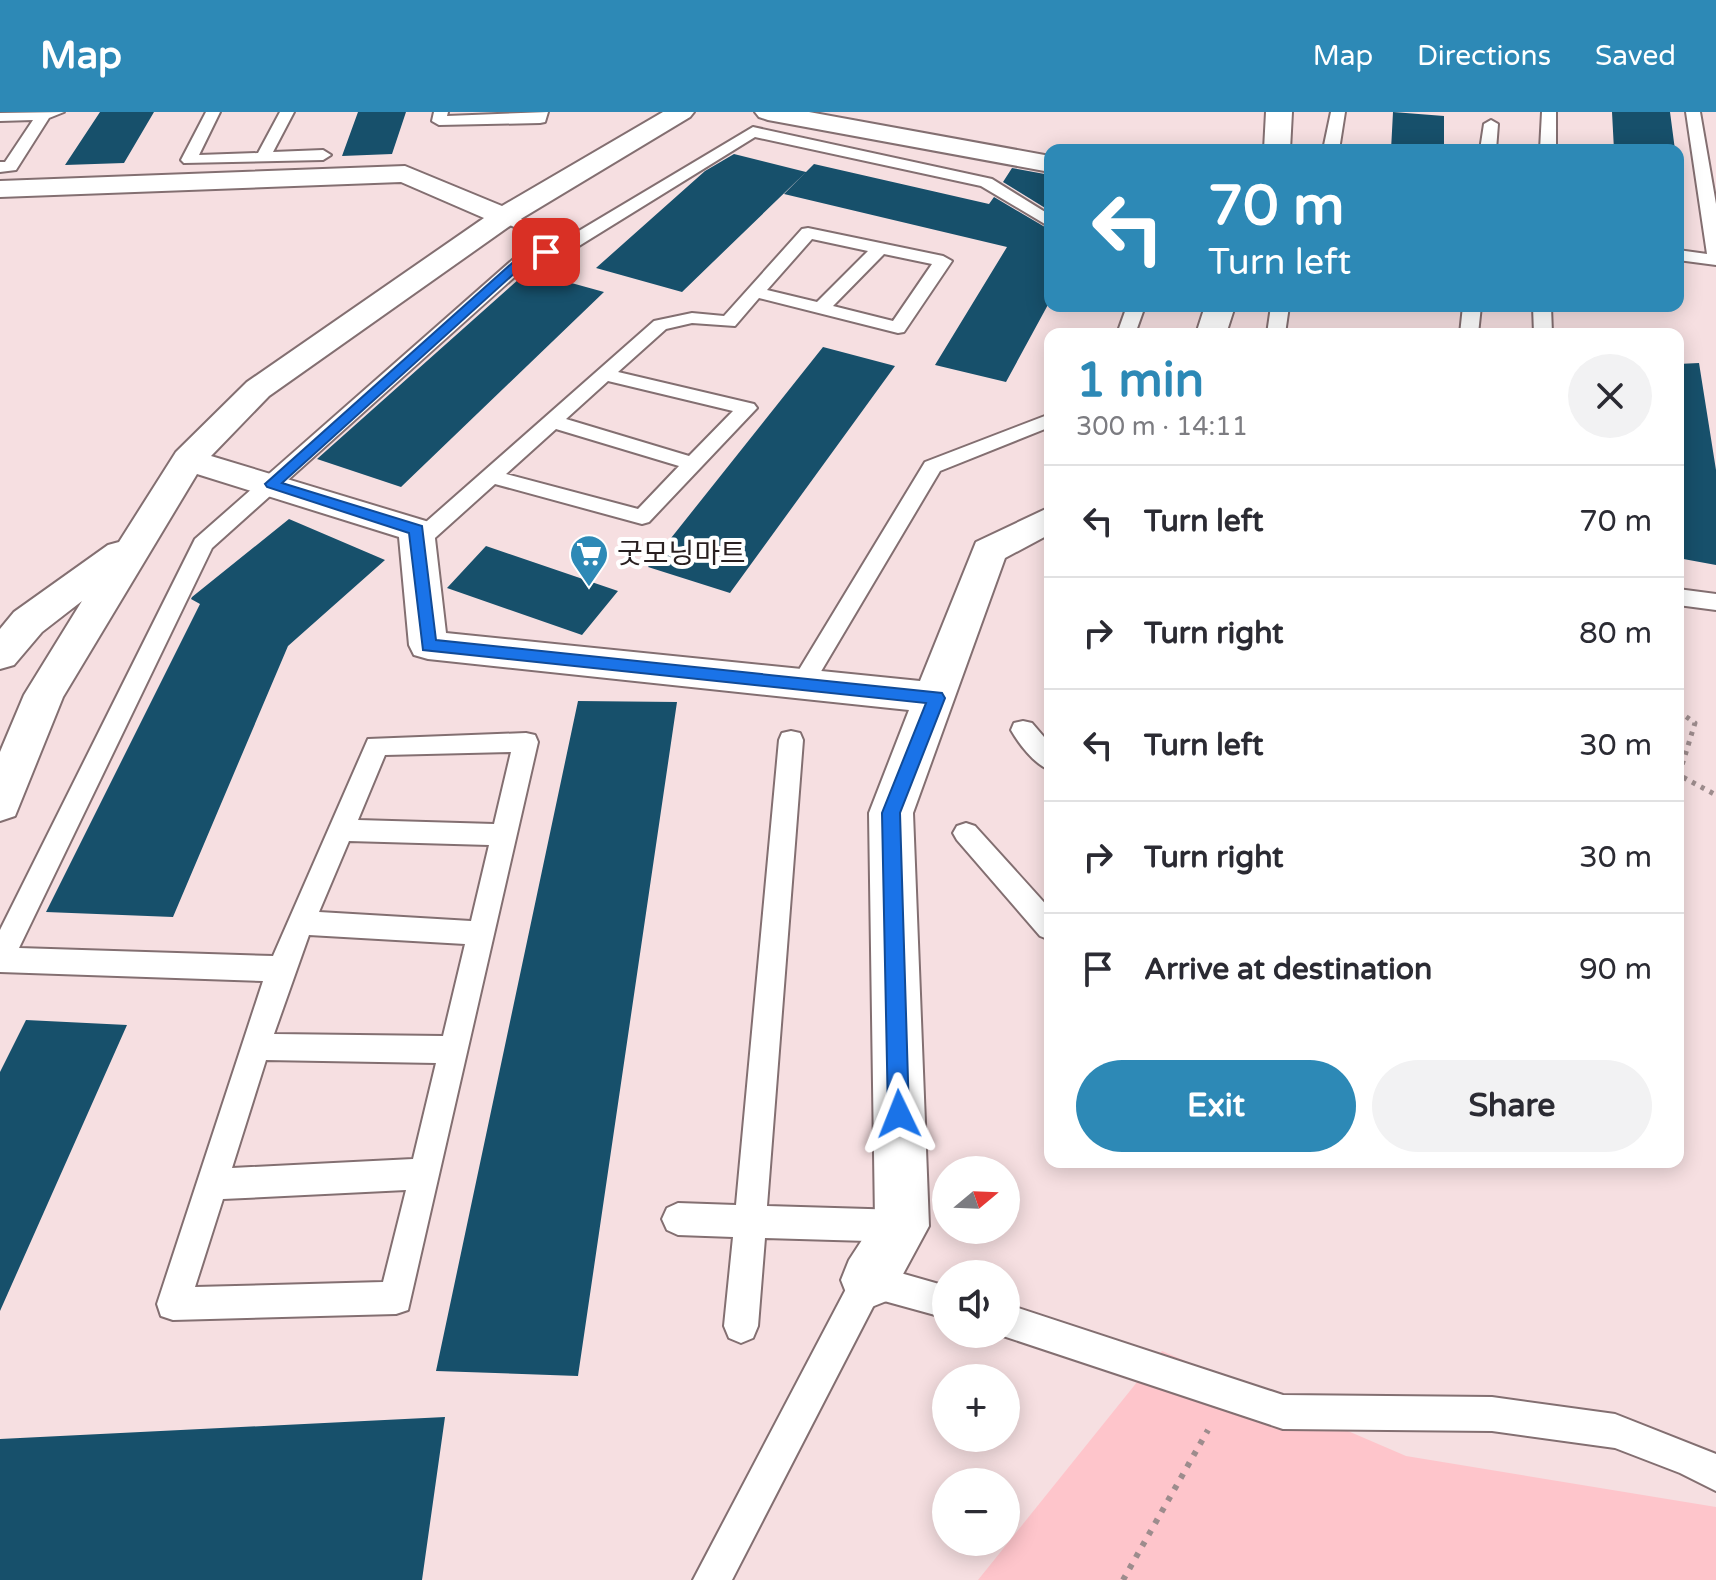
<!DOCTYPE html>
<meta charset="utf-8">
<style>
:root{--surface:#fff;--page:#f2f2f3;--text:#2b2b33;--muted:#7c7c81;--line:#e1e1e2;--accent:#2d89b6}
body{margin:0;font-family:"Varela Round","Noto Sans KR",sans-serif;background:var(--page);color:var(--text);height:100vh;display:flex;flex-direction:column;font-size:30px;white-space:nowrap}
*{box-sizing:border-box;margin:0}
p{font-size:26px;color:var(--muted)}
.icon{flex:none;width:44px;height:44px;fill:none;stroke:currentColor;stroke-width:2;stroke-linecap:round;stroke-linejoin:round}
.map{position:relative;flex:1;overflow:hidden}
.panel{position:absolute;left:1044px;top:216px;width:640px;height:840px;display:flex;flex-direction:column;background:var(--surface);border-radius:16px;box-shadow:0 4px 20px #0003}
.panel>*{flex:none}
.hud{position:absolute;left:1044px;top:32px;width:640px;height:168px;border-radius:16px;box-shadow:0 4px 20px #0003;background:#2d89b6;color:#fff;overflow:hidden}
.needle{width:52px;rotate:71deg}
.controls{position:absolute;left:932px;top:1044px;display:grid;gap:16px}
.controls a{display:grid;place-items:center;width:88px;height:88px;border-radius:50%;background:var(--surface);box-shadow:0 4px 20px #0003;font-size:40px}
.pin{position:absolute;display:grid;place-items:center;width:68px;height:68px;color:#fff;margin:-34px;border-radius:16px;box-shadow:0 4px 12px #0006}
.me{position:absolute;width:88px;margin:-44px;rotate:358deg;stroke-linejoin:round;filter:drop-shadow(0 0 6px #0008)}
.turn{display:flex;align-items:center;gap:28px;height:168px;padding:0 32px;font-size:36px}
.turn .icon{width:104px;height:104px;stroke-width:2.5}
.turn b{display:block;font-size:56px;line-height:68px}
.round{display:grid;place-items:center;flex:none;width:84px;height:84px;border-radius:42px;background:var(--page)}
.headline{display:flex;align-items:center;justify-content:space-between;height:136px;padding:0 32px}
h1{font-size:48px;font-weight:700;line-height:60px;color:var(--accent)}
.action{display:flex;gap:16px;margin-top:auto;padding:16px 32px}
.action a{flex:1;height:92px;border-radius:48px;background:var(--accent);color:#fff;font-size:32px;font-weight:700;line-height:92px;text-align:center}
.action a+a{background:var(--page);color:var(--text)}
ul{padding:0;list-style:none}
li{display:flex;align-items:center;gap:24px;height:112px;padding:0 32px;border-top:2px solid var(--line)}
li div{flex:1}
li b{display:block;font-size:30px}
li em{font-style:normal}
header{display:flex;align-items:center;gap:48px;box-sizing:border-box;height:112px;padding:0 40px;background:var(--accent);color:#fff}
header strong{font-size:38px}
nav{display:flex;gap:44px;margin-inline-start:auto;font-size:28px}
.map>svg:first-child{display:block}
.green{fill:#fec5cb}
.building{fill:#17506b}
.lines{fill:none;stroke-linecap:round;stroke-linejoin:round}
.service-casing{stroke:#836f71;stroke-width:4}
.minor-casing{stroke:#836f71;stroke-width:4}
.path-far1{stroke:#9d8c8d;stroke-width:5;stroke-dasharray:4 6;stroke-linecap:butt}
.path{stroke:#9d8c8d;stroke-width:6;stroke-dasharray:5 8;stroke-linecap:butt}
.service{fill:#fff;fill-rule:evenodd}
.minor{fill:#fff;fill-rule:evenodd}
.route{fill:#1a73e8;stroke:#114b97;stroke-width:2}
.labels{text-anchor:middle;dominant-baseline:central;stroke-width:8;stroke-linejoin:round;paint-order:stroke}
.poi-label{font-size:28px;fill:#281f20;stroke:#fff;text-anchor:start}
</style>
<header>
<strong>Map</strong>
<nav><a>Map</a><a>Directions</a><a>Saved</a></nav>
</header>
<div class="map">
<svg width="1716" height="1468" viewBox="0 0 1716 1468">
<rect width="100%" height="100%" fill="#f6dfe1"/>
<path class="green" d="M1162,1239L1406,1344L1716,1395V1468H978Z"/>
<path class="building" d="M100,0H154L124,51L65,53Z
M358,0H406L392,42L342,44Z
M1393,0L1444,4V38H1391Z
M1612,0H1670L1675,38H1614Z
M734,42L806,60L682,180L596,156L705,59Z
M814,52L989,92L994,85L1050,118V189L1006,270L935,253L1007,135L784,82Z
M1012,56L1050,63V99L1003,70Z
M528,159L604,180L401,375L317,347Z
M823,235L895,254L730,481L648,455Z
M1699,251L1716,358V453L1678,446V252Z
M289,407L385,448L288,534L173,805L46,800L200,492L191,487L192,485Z
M486,434L618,479L582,523L447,476Z
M578,589L677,590L578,1264L436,1259Z
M26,908L127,913L0,1199V960Z
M445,1305L422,1468H0V1327Z"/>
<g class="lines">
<defs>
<path id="service" d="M64,0L49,6L16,58L0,60V50H5L33,8L0,9V1Z
M206,0H220L199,43L258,41L280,0H294L273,40L323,38L331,43L323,48L184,51L181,48Z
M434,0H448L447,4L548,0L545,10L540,11L439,13L432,9Z
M1331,0H1345L1339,38H1323Z
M1542,0H1556V38H1540Z
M1686,0H1700L1716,92V153L1678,148V138L1707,142Z
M1491,8L1498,12L1496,38H1480L1484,12Z
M753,15L992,67L1050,103V115L981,74L755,25L574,137L530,151L212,436L19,836L273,844L368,627L526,621L535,623L538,630L408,1198L396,1202L173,1208L161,1204L157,1192L263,869L0,860V818L195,427L518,143L553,132L498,108L496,105L498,102H510L567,126ZM511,640L494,712L358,708L385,643ZM349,729L489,733L471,809L319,800ZM309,823L465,832L443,924L274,922ZM266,948L436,951L413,1047L232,1056ZM406,1078L383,1170L195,1175L223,1087Z
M808,116L943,144L952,149L904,220L898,221L759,186L735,214L692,211L666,217L618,260L754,292L757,296L649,410L642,412L495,372L426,434H410L407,429L410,424L654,209L692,201L724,204L802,117ZM812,127L868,139L817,190L767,178ZM884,142L932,152L893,209L833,194ZM608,269L733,299L689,344L566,307ZM556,317L679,354L638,397L506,362Z
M1127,194H1145L1135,222H1117Z
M1271,194H1289L1285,222H1267Z
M1463,194H1481L1478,222H1460Z
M1533,194H1551L1552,222H1534Z
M1050,302V315L940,359L810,578L802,581L794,578L790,572L794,566L925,350Z
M1678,477L1716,482V498L1678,493Z
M1023,609L1032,611L1050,632V658C1035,653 1019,632 1011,618L1014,611Z
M791,619L800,621L803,628L767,1094L902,1098L913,1103L918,1114L913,1125L902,1130L765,1126L758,1214L753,1226L741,1231L729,1226L724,1214L733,1125L678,1123L667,1118L662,1107L667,1096L678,1091L736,1093L779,628L782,621Z
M966,711L975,714L1050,797V828L1040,824L957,728L953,721L957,714Z
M869,1152L946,1174V1206L877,1187L732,1468H693L857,1156Z
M1006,1192L1283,1283L1492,1285L1615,1302L1716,1342V1379L1680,1361L1615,1336L1492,1319L1283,1317L997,1222H1006Z"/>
<path id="minor" d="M663,0H694L690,5L514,111L269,284L211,344L429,410L434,418L446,521L920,569L976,430L1050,395V422L1005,446L913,701L929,1114L889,1188L869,1196L849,1188L841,1168L849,1148L875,1108L869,701L909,598L428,547L414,543L409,533L399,425L197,362L63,585L15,704L0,709V640L24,583L82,489L42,520L14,553L0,557V517L14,500L108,433L119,430L176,340L247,270L484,106L401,70L0,85V69L405,54L502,94Z
M755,0H809L1050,44V60L768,8L759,5Z
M1266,0H1292L1290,38H1264Z
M1205,194H1235L1226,222H1196Z"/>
</defs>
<use href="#service" class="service-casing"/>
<use href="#minor" class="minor-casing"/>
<path class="path-far1" d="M1678,599L1695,611L1679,663L1716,683"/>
<path class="path" d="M1123,1468L1208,1318"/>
<use href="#service" class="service"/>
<use href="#minor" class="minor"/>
</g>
<path class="route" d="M546,136L552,140L550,142L528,149L282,371L422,414L436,528L942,581L945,586L900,701L909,1002L906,1009L899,1012L891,1009L888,1002L882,701L926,591L423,538L409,421L267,375L265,372L520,144Z"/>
<defs>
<symbol id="supermarket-pin" viewBox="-11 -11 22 30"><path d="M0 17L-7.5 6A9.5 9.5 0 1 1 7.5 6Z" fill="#2d89b6" stroke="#fff"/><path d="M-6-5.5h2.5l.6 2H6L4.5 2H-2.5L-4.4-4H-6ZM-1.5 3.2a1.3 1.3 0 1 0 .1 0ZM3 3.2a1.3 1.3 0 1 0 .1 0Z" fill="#fff"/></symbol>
</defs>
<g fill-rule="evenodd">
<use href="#supermarket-pin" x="567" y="420" width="44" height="60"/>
</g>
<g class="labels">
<g class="poi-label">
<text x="617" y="442">굿모닝마트</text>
</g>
</g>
</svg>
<div class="controls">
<a><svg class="needle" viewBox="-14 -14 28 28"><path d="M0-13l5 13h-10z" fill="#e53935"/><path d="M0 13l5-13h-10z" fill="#7c7c81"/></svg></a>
<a><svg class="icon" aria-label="sound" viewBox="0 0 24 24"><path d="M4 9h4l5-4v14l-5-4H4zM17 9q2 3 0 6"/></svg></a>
<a>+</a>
<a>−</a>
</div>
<div class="pin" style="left:546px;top:140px;background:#d93025"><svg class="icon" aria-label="arrive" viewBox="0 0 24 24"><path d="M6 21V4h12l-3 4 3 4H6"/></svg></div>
<svg class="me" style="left:899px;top:1002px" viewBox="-20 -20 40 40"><path d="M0-17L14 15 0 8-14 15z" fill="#1a73e8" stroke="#fff" stroke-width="4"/></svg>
<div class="hud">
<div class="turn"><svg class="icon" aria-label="left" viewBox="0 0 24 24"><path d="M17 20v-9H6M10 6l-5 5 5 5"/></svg><div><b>70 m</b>Turn left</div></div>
</div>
<section class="panel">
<div class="headline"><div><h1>1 min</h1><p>300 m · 14:11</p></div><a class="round"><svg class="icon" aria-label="close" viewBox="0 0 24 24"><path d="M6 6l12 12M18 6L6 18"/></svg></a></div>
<ul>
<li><svg class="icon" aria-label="left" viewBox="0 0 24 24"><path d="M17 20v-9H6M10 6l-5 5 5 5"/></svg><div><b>Turn left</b></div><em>70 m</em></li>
<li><svg class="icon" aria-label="right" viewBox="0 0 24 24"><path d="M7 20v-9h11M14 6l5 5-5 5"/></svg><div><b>Turn right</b></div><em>80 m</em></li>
<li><svg class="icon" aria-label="left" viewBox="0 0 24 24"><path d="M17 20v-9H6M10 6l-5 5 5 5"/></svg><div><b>Turn left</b></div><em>30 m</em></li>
<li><svg class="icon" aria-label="right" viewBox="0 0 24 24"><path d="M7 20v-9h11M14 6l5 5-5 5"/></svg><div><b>Turn right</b></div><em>30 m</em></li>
<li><svg class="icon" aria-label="arrive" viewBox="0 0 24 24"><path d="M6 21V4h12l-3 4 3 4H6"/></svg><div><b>Arrive at destination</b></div><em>90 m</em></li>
</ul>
<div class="action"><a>Exit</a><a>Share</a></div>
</section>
</div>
